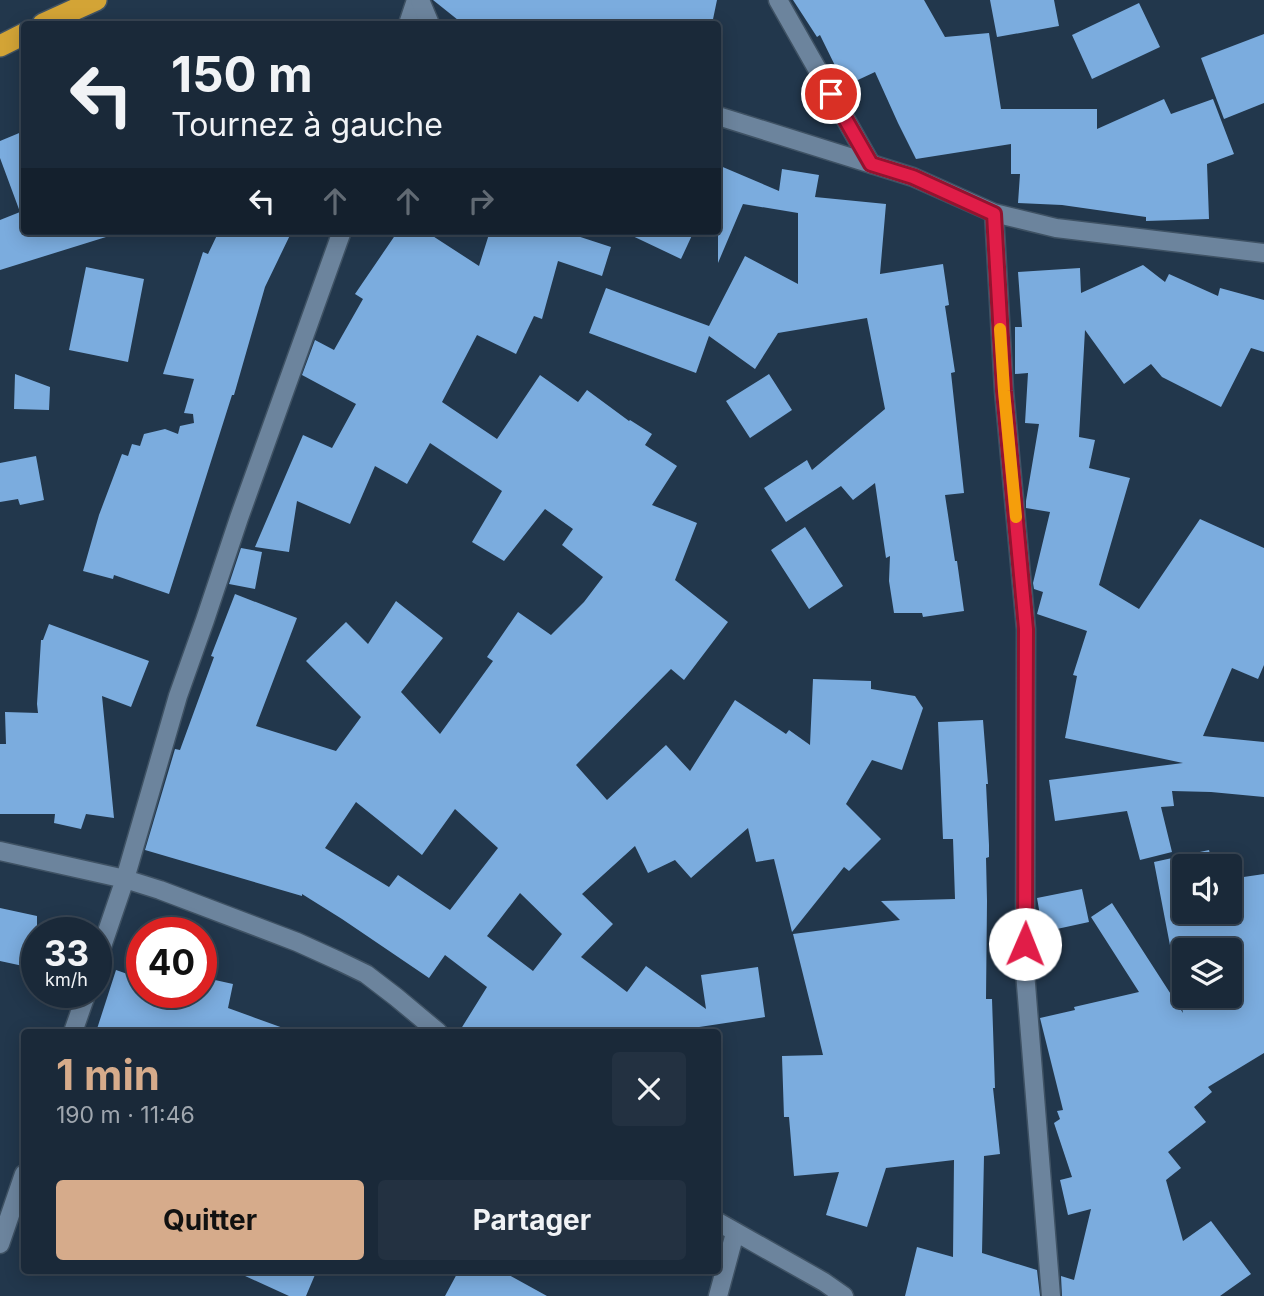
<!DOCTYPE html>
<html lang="fr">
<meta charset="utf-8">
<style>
:root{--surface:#1a2939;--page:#233141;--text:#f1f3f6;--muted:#9fa6ae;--line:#384553;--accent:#d6ab8b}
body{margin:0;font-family:Inter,sans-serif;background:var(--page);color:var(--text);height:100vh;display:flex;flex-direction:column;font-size:26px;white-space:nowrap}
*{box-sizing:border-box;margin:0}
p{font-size:23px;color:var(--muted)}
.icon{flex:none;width:38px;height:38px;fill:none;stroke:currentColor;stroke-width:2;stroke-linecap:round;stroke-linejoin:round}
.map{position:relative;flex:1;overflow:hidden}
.panel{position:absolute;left:21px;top:1029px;width:700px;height:245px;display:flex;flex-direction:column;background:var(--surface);border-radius:7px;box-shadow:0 4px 18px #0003,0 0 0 2px var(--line)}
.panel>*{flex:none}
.guide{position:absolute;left:21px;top:21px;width:700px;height:214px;border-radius:7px;box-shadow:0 4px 18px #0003,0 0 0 2px var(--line);background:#1a2939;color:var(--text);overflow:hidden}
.tools{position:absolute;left:1172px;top:854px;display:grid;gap:14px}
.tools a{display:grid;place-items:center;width:70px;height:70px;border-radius:7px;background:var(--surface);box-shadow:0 4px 18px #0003,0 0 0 2px var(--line);font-size:35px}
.speed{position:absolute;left:21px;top:917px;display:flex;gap:14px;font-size:35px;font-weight:700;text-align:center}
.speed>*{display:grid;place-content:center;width:91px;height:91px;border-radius:50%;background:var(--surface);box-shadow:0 4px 18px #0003,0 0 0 2px var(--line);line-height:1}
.speed small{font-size:18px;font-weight:400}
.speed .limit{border:10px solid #d22;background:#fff;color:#111}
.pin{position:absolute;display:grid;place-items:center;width:60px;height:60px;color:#fff;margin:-30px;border:4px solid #fff;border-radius:50%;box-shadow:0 2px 7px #0007}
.me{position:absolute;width:77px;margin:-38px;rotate:1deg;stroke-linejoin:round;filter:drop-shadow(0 0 5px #0008)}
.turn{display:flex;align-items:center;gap:24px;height:147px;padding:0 35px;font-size:32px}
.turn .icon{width:91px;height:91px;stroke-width:2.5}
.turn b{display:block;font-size:49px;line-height:60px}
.lanes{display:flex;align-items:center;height:66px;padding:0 35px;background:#0003;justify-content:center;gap:35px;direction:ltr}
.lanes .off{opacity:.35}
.round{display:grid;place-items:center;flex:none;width:74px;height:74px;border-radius:7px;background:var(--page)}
.summary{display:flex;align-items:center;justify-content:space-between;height:119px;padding:0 35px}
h1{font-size:42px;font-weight:700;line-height:52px;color:var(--accent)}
.button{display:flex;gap:14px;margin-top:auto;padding:14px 35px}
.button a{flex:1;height:80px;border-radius:7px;background:var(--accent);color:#111;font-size:28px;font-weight:700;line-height:80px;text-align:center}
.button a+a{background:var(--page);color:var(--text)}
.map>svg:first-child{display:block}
.building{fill:#7bacde;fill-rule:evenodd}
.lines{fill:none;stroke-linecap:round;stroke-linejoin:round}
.street-casing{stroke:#3f5264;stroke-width:21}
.secondary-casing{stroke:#3f5264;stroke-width:21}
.highway-casing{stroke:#3f5264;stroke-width:24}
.street{stroke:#6c849d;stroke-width:18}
.secondary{stroke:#6c849d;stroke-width:18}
.highway{stroke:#d3a436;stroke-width:21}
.route-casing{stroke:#92132f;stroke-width:18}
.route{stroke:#e11d48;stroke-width:12}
.slow{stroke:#f59e0b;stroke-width:12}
</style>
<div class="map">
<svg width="1264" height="1296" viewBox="0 0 1264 1296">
<rect width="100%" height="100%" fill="#22374c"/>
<path class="building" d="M433,0H717L712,24H463Z
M793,0H924L945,37L989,33L1001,109H1097V129L1164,99L1171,114L1213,99L1234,154L1207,164L1209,219L1146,221V217L1062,205L1018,203L1020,174H1011V144L916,159L898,123L875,72L845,86L820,35L817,37Z
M990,0H1054L1059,26L997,37Z
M1139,3L1160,47L1092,79L1072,35Z
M1264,34V103L1224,119L1201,58Z
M24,131V231H105L106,237L0,270V220L20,212L0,158V141Z
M718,165L779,191L782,169L819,175L815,197L886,204L880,274L943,264L949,305L945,306L955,372L951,373L964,493L945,495L955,561H957L964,611L923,617L922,613H894L889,581L890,556L886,558L875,483L853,500L841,486L786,522L764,488L807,460L812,470L885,409L867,318L778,333L755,369L709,336L696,373L589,333L606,288L709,326L745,256L798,284V213L743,204L718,263Z
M219,231H292L265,287L234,395H232L169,594L114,575L113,579L83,571L99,515L122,454L128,456L132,444L140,446L144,434L165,429L178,434L180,426L194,423L193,414L184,413L194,379L163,374L203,252L208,254Z
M398,231H425L479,266L490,231H562L611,247L602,276L558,261L542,319L534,316L516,354L477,335L442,402L497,439L540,375L578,402L587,390L629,421L630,420L652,434L645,445L677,466L652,505L697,523L675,580L728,622L684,680L671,669L576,765L607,800L666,745L690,771L735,700L786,734L789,730L810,745L813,679L871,681V689L915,696L923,708L902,770L872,760L846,804L881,839L849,871L844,867L792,932L774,859L756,862L748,828L691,878L675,860L648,873L635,846L582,894L613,924L581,957L627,992L646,966L706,1009L701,975L758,967L765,1017L666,1032H459L487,987L445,955L429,978L342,919L302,894V896L145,850L175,749L180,750L214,657L211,656L235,594L297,618L256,726L336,751L361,717L306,661L346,622L368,644L396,601L443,638L401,692L440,734L493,661L487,657L518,612L551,635L584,602L603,577L562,545L573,529L545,509L504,561L472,542L502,491L430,443L407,484L375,466L350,524L297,501L289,552L255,547L303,435L332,448L356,404L302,375L315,340L334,350L363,299L355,294ZM356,802L422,855L455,809L498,848L450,910L398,875L389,887L325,848ZM520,893L562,934L533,971L487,936Z
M622,231H694L681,259Z
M1143,265L1165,282L1169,274L1218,296L1220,288L1264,300V352L1251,348L1221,407L1162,377L1151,364L1124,384L1085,330L1079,437L1095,440L1089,468L1130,478L1099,585L1139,609L1200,519L1264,548V665L1258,679L1232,668L1203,736L1264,742V797L1211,792L1172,791L1174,806L1161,807L1172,852L1140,860L1127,811L1055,821L1049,780L1183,763L1065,738L1077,676L1073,675L1087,631L1037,614L1043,592L1034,589L1033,583L1050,512L1026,508V501L1039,424L1025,423L1028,373L1015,374V327H1022L1018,272L1080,268L1081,293Z
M86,267L144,279L128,362L69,350Z
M15,374L50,387L49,410L14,409Z
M769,374L792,410L750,438L726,401Z
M36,456L44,500L20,505L18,499L0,502V463Z
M805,527L843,586L809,609L771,550Z
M241,548L262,552L255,589L229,584Z
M49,624L149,661L131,707L102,696L114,818L86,814L81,829L54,823L55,814H0V744H6L5,712L38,713L37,704L41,640H43Z
M983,720L988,784H986L989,845V857L986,858L987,901L986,999H992L995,1088H993L1000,1154L984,1156L982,1253L1037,1270L1040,1296H905L917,1247L953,1257L954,1160L886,1168L867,1227L826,1215L839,1172L794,1176L789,1117H784L782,1056L823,1055L793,934L900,920L881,901L955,899L953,839H943L938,722Z
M1209,850L1213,866H1185V912H1230V879L1264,874V1053L1208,1087L1212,1092L1194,1107L1206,1122L1168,1152L1181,1168L1166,1180L1183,1241L1211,1221L1251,1274L1220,1296H1062L1061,1276L1074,1280L1091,1209L1068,1215L1060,1180L1072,1177L1054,1123L1060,1119L1057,1111L1063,1110L1040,1018L1075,1010L1074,1007L1139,992L1091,917L1112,903L1183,1013L1154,862ZM1185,950H1230V996H1185Z
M1082,889L1089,922L1043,932L1037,898Z
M0,908L37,916V969L0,961Z
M116,970L142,979V992H203L206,978L233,984L228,1008L286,1029L285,1032H96Z
M232,1270H317L306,1296H289Z
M459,1270H500L547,1296H445Z"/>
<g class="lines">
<defs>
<path id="street" d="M778,0L871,164
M408,24L416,0
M0,851L125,879L160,890L297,942L339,961L366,974L396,997L438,1032
M96,964L125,879L178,696L205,620L239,518L342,231
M73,1032L87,992
M718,1222L824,1282L844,1296
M0,1244L24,1174
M718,1296L735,1233"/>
<path id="secondary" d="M420,0L430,24
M718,116L913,177L994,213L1056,228L1264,253
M994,213L1004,391L1026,629L1025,972L1051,1296"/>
<path id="highway" d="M43,24L96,0
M0,46L24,34"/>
</defs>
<use href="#street" class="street-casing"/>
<use href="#secondary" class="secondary-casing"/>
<use href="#highway" class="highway-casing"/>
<use href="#street" class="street"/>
<use href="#secondary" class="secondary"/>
<use href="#highway" class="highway"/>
</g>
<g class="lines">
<defs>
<path id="route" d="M831,94L871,164L913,177L994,214L1004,391L1026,629L1025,944"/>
</defs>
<use href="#route" class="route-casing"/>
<use href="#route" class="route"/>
<path class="slow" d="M1000,329L1004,391L1016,517"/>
</g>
</svg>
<div class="tools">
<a><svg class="icon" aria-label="sound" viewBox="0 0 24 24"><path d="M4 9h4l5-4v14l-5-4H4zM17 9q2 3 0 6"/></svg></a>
<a><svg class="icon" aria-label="layers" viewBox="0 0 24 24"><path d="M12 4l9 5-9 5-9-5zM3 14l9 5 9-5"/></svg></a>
</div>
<div class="speed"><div>33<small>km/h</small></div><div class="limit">40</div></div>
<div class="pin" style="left:831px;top:94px;background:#d93025"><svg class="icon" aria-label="arrive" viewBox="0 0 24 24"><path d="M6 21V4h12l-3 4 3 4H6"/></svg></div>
<svg class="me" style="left:1025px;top:944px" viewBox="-20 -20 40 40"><circle r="19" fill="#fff"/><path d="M0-13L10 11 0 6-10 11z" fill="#e11d48"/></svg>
<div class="guide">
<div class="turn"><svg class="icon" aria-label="left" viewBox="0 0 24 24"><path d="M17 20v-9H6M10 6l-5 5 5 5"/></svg><div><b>150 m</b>Tournez à gauche</div></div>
<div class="lanes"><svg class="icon" aria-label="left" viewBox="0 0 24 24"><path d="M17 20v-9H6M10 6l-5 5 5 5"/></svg><svg class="icon off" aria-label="ahead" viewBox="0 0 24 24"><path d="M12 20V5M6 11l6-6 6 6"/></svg><svg class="icon off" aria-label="ahead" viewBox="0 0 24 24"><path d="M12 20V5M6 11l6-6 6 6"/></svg><svg class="icon off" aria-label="right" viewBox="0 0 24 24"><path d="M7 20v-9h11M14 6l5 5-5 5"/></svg></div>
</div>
<section class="panel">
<div class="summary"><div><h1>1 min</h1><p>190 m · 11:46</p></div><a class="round"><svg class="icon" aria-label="close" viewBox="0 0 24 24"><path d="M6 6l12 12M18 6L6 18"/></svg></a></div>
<div class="button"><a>Quitter</a><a>Partager</a></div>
</section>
</div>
